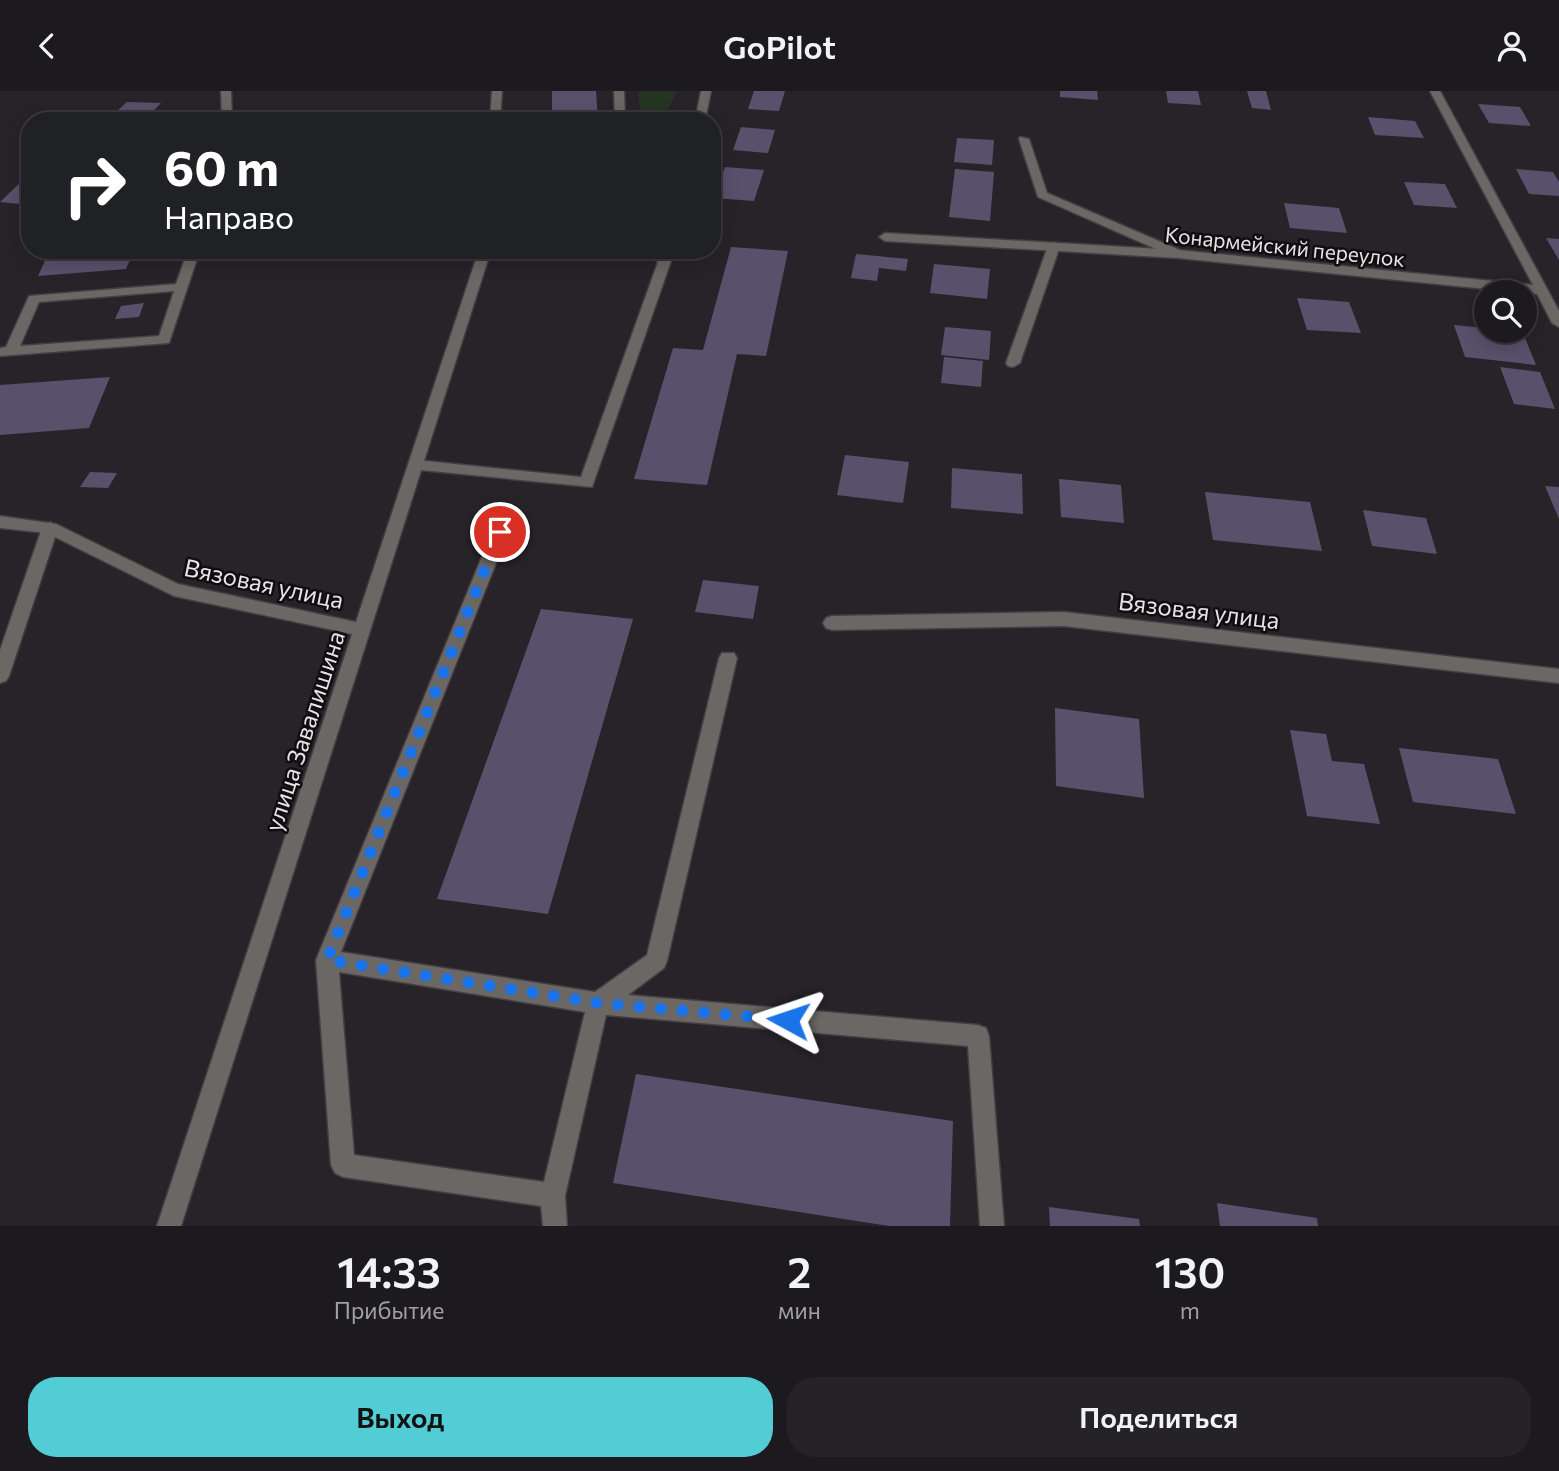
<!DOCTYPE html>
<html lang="ru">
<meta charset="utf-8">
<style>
:root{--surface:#1d1a1f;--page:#252328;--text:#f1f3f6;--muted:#a0a1a4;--line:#3b383d;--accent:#52ccd5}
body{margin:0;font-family:Commissioner,sans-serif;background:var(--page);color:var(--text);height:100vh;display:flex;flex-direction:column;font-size:26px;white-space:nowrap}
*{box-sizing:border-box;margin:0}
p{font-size:23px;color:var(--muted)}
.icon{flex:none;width:38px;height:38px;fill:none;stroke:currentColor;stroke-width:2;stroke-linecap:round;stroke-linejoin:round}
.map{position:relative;height:1135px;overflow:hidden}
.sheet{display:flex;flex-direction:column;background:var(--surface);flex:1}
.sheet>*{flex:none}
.hud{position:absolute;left:21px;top:21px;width:700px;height:147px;border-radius:28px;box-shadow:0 4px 18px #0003,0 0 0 2px var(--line);background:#202124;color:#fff;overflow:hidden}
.fabs{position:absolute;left:1474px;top:189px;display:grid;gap:14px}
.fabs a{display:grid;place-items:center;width:63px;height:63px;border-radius:50%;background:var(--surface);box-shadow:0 4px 18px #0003,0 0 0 2px var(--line);font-size:35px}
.pin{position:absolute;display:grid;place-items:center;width:60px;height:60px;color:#fff;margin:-30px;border:4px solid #fff;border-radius:50%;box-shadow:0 2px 7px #0007}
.me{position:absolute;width:77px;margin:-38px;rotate:275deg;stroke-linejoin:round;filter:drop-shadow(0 0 5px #0008)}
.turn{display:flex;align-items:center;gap:24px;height:147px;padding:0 28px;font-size:32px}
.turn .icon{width:91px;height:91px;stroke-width:2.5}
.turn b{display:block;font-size:49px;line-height:60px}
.eta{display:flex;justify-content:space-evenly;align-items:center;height:119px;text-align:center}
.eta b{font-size:42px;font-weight:600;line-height:49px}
.cta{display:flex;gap:14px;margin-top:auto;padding:14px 28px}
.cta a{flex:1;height:80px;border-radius:28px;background:var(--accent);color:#111;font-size:28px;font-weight:600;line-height:80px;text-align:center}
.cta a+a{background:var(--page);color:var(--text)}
header{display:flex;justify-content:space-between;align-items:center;height:91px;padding:0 28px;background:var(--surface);font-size:32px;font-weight:600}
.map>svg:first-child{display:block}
.green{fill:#263523}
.building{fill:#59516c}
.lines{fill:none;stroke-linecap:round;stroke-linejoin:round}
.service-casing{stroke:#423e44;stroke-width:3}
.minor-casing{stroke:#423e44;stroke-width:3}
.service{fill:#6a6764;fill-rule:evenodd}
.minor{fill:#6a6764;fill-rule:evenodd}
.route{stroke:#1a73e8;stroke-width:12;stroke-dasharray:0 21.6}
.labels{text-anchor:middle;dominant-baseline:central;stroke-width:5;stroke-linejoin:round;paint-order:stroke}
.far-street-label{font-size:21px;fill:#e5e3e7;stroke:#0f0d0f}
.street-label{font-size:24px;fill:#e5e3e7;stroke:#0f0d0f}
</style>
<header><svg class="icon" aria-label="back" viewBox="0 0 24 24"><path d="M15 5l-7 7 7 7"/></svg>GoPilot<svg class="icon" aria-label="person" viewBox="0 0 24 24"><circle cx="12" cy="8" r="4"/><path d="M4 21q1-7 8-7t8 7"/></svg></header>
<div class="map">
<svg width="1559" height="1135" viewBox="0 0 1559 1135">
<rect width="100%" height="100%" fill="#272329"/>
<path class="green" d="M638,0H677L662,30H641Z"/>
<path class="building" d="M552,0H596L598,30H552Z
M754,0H785L779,20L748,18Z
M1060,0H1097L1098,9L1060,6Z
M1166,0H1198L1201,14L1168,12Z
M1247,0H1266L1271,19L1252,17Z
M127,11L161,12L144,30H106Z
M1478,13L1520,16L1531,35L1489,32Z
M1368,26L1415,30L1424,47L1375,44Z
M741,36L775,39L768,62L733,59Z
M957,47L994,49L992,74L954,71Z
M725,76L764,79L754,110L714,107Z
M955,78L994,81L990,130L949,126Z
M1516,78L1553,81L1559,91V105L1529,103Z
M26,86H30V114L0,111Z
M1404,91L1445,93L1457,117L1414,114Z
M1284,112L1339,117L1347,142L1290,137Z
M1546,147L1559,148V169Z
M731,156L788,160L766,265L737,263L707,394L634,388L673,257L703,259Z
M50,159H163L161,164L131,166L126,178L38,185Z
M856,163L908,168L906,180L879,177L877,190L851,187Z
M934,173L990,178L987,208L930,202Z
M1297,207L1349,211L1361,242L1307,239Z
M144,212L139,226L115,228L121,215Z
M1454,234L1486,237V240L1523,242L1536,274L1465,266Z
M945,236L991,240L989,269L941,264Z
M944,266L983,270L981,296L941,292Z
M1500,276L1540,281L1555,318L1514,313Z
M110,286L89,337L0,344V294Z
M845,364L909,371L903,412L837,404Z
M952,377L1022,383L1023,423L951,417Z
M90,381L117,382L108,397L80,396Z
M1059,388L1121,394L1124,432L1061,426Z
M1545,395L1559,396V428Z
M1205,401L1310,411L1322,460L1213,449Z
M1363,419L1426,427L1437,463L1372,455Z
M703,489L759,495L753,528L695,521Z
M541,518L633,528L548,823L437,808Z
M1055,617L1139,628L1144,707L1056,695Z
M1290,639L1326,643L1332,670L1364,673L1380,733L1307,725Z
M1399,657L1498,668L1516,723L1413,711Z
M636,983L953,1030L950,1135H889L613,1092Z
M1217,1112L1317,1127L1318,1135H1220Z
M1049,1116L1139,1128L1140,1135H1050Z"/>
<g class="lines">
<defs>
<path id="service" d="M614,0H624L625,30H615Z
M701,0H711L705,30H695Z
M1020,46L1029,48L1047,102L1182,160V166H1174L1038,106L1019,48Z
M1054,151L1060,155L1020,272L1013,276L1008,275L1006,272L1048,155Z
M188,159H200L169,252L0,265V257L6,256L29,205L176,193ZM174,200L159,245L20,255L39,211Z
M643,159H657L671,170L592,396L411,378L408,374L416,369L581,386L658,171Z
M508,416L516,422L341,861L595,901L647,864L719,567L722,562H734L737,567L667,870L664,877L628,904L978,934L986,937L989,945L1004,1135H980L968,955L606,924L565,1105L567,1135H543L541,1115L343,1086L335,1082L331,1074L316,869L500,422ZM339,881L585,921L544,1091L354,1064Z
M50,431L58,437L9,585L6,590L0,592V559L42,437Z"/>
<path id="minor" d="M221,0H231L232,30H222Z
M492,0H502L500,30H490Z
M1430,0H1440L1559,220V236L1552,232L1537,203L1178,167L885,150L879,146L885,142L1178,159L1533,194Z
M479,159H491L181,1135H157L352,543L174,505L47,442L0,437V425L56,433L178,493L356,531Z
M1064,521L1559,578V592L1064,535L832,539L826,537L823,532L826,527L832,525Z"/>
</defs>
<use href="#service" class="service-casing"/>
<use href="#minor" class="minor-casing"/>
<use href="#service" class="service"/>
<use href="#minor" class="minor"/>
</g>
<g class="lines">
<path class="route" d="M500,441L327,869L598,912L788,929"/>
</g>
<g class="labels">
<g class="far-street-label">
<text transform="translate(1285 155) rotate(6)">Конармейский переулок</text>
</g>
<g class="street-label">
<text transform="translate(264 492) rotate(12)">Вязовая улица</text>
<text transform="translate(1199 519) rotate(7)">Вязовая улица</text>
<text transform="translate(304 640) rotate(-72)">улица Завалишина</text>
</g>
</g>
</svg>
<div class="fabs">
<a><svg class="icon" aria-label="search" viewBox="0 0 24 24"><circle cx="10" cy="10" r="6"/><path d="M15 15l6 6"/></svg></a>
</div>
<div class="pin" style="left:500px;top:441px;background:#d93025"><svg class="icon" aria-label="arrive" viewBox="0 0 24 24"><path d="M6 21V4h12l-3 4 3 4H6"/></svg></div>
<svg class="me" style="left:788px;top:929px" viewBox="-20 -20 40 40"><path d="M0-17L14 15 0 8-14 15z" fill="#1a73e8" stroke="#fff" stroke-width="4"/></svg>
<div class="hud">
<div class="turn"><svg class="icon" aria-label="right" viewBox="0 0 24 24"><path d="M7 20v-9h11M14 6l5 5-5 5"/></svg><div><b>60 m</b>Направо</div></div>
</div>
</div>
<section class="sheet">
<div class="eta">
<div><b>14:33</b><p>Прибытие</p></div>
<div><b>2</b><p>мин</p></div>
<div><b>130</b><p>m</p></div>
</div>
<div class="cta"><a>Выход</a><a>Поделиться</a></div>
</section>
